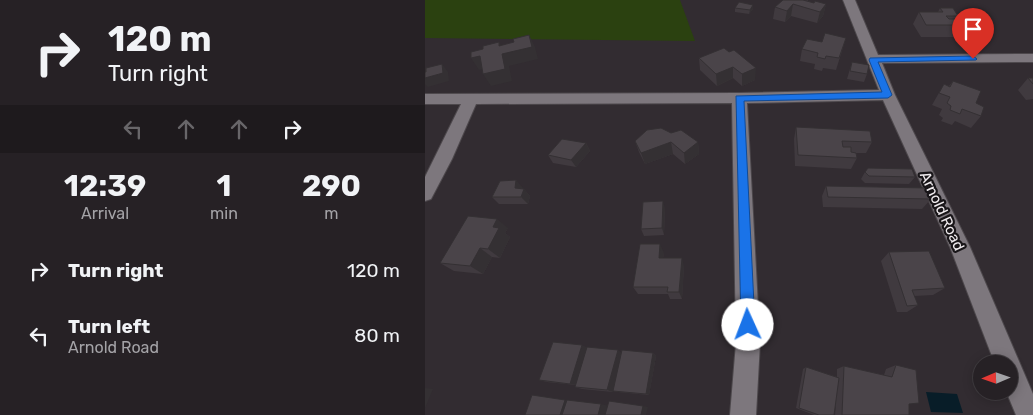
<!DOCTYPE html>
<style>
:root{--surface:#262125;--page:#2e292d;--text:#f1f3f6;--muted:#a4a3a7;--line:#423e42}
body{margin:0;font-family:Rubik,sans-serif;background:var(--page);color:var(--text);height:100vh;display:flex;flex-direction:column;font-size:19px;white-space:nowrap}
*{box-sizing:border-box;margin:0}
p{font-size:16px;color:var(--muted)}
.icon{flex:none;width:28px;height:28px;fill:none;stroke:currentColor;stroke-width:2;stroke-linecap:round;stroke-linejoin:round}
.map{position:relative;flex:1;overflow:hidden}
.sheet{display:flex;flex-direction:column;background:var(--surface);width:425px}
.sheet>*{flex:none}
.hud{background:#262125;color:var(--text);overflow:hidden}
.needle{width:32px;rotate:268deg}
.fabs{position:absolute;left:548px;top:355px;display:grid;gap:10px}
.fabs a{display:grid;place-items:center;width:45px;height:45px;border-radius:50%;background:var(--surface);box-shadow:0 2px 12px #0003,0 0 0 1px var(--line);font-size:25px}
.pin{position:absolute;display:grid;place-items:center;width:42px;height:42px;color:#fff;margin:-51px -21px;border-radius:50% 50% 50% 0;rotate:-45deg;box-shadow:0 0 5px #0007}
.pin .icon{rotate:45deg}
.me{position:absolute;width:55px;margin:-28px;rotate:358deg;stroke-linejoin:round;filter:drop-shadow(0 0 4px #0008)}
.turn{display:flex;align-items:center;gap:18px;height:105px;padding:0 25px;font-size:22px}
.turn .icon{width:65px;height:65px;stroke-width:2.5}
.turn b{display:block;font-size:35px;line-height:42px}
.lanes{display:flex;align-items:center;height:48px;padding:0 25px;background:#0003;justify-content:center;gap:25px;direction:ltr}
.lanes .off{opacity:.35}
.eta{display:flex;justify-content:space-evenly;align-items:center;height:85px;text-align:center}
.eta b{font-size:30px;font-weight:700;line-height:35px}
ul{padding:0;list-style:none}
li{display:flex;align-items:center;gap:15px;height:65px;padding:0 25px}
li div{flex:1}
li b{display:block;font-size:19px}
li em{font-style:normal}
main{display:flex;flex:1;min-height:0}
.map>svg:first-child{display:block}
.green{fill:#2b4110}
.water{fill:#081d28}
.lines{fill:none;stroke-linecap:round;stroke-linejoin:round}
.street-casing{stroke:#4d484c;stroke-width:2}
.street{fill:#7d777d;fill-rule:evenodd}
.wall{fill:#403a3f}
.shaded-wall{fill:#343033}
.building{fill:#4a4449;stroke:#343033}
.route{fill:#1a73e8;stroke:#114b97}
.labels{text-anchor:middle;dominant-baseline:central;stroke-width:4.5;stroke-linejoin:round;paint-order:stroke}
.street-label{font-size:15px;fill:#efebee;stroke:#181518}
</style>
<main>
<section class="sheet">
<div class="hud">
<div class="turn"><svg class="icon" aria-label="right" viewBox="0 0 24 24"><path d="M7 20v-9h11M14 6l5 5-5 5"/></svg><div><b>120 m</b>Turn right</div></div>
<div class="lanes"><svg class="icon off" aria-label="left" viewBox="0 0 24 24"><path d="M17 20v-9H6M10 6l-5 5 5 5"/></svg><svg class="icon off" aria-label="ahead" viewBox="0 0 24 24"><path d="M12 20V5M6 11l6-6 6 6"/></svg><svg class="icon off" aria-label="ahead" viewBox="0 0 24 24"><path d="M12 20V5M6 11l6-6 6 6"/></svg><svg class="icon" aria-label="right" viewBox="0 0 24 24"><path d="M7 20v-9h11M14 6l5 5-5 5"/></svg></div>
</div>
<div class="eta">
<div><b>12:39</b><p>Arrival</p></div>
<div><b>1</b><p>min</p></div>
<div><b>290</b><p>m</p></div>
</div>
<ul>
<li><svg class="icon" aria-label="right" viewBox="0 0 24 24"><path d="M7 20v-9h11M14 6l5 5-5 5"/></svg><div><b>Turn right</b></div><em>120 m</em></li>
<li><svg class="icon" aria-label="left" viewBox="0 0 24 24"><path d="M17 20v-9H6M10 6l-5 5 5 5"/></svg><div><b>Turn left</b><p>Arnold Road</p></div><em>80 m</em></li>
</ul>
</section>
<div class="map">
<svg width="608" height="415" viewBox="0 0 608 415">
<rect width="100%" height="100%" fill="#322c31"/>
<path class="green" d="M0,0H255L270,41L0,38Z"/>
<path class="water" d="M501,392L532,394L538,413L506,412Z"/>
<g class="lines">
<defs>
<path id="street" d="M418,0H430L453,55L608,54V62L457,63L470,95L545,247L608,394V415H591L581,391H584V364H570L525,247L458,100L322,103L335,343L331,415H305L311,343L307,103L51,104L27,159L6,199L0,201V177L36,104H0V94L314,93L454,90Z"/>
</defs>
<use href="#street" class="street-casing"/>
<use href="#street" class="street"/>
</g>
<path class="wall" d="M383,0V1L389,3L401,4L398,16L392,23L366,16L360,22L348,19L350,7Z
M310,8L328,9L324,14L310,12Z
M515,8L533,16L531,19L535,25L528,37H496L488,24L494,12H513Z
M421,38L411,70L398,68L397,71L389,69L390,64L375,61L377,49L397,42Z
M299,48L330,80L317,86L308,78L292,86L275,70L274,58Z
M427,62L442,74L439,82L422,79Z
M603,78L608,84V99L601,100L593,90Z
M528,81L551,103L556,116L546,128L530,121L527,125L516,121L518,118L514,115L517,109L507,105L519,84L524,86Z
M371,127L447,142L441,153H431L432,158L426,169L370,166L369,139Z
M246,133L273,142L274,154L260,164L248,154L220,164L214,152L210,141Z
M161,143L165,151L151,167L128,163L123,155Z
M440,172L490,177L484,184L440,183L436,179Z
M91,180L97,189H99L105,196L103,204H74L67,197Z
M401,186L506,199L497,209L398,207L397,196Z
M240,208L239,235L219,236L216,229Z
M83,228L80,233L85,237L75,258L67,257L58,274L29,271L15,263Z
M464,252L520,288L508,295L489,296L493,305L482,312H472L456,261Z
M239,253L238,258L259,266L257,299H245L243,294H213L208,287Z
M162,348L197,353H228L231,356L224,395L193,392L188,391V392L157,389L150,387L151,385L122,382L114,380Z
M471,365L484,404V415H410L411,401L409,415H389L371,408L378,369L381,367L412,377V369L419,366L459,375L461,369Z"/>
<path class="shaded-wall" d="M368,4L366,16L360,22L362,11Z
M401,4L398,16L392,23L395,12Z
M328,5V9L324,14L325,10Z
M104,35L110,47L113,59L84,66L87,81L66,86L58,74L74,46V42L80,53Z
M55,56L63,68L54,70L46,58Z
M17,64L23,72L24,81L3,87L0,84V78Z
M308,67V78L292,86L291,74Z
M331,68L330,80L317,86V74Z
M246,142L248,154L220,164L216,153Z
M273,142L274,154L260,164L259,153Z
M161,143L165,151L151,167L146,160Z
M91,180L98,188L96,195L90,188Z
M99,189L105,196L103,204L96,197Z
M238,201L240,208L239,235L237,228Z
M72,219L83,228L80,233L85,237L75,258L63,249L68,227Z
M235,244L239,253L237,267L234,258Z
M55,248L67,257L58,274L45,266Z
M257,258L259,266L257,299L254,292Z
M157,345L163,348L151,385L145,384Z
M193,350L197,353L188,392L182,390Z
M228,353L231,356L224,395L221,394Z
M0,388L8,389L0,408Z
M140,400L147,401L143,415H135Z
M176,404L184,406L181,415H173Z
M218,406L223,407L221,415H216Z"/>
<path class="building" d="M358,0H378L389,3L390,1L401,4L395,12L368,4L362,11L350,7Z
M314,2L328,5L325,10L310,8Z
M515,8H528L533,16H521L524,19H531L535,25H501L494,12H518Z
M400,33L421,38L414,58L401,56L400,59L392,57L393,53L377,49L382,39L397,42Z
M104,35L107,47L77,54L80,69L58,74L55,56L46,58V52L58,49V46L74,42V46L89,42L88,39Z
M299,48L304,52L309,50L331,68L317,74L308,67L291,74L274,58Z
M427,62L444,65L442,74L425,71Z
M17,64L18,73L0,78V72H1V68Z
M603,78H608V84Z
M528,81L556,91L551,103L559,107L556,116L537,109L535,114L525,110L526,106L522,103L525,97L514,93L519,84L525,87Z
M371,127L445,131L447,142L417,141L418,147H426V152L431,153L432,158L373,155Z
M236,128L246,133L256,130L273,142L259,153L246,142L216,153L210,141L222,130Z
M137,139L161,143L146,160L123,155Z
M443,168L487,169L490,177L444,176L440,172Z
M91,180L90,188L99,189L96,197H67L75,181Z
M401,186L502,188L506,199L403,197Z
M238,201L237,228L216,229L218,202Z
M43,216L72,219L68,227L74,228L63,249L55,248L45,266L15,263Z
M215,244H235L234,258H257L254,292H242L243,287H208Z
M504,251L520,288L487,290L493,305L482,306L464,252Z
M128,342L157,345L145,384L114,380Z
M162,347L193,350L182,390L150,387Z
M197,350L228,353L221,394L188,391Z
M471,365L491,370L494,403L484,404V415H417L419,366L467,377Z
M381,367L414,378L409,415H394L374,408Z
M107,395L140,400L135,415H100Z
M142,400L176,404L173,415H137Z
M184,401L218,406L216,415H180Z"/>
<path class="route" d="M548,56L552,59L551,60L453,62L467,95L463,98L319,101L330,325L328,330L323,332L318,330L316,325L311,96L457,92L444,60L445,58Z"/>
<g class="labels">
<g class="street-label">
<text transform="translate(517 211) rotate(65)">Arnold Road</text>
</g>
</g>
</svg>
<div class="fabs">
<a><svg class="needle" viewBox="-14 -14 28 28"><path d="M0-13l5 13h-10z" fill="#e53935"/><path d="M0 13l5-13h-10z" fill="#a4a3a7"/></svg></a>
</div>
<div class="pin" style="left:548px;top:59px;background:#d93025"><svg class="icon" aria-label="arrive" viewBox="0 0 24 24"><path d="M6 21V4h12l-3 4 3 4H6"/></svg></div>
<svg class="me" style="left:323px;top:325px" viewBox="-20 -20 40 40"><circle r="19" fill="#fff"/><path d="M0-13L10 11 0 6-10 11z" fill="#1a73e8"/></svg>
</div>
</main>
